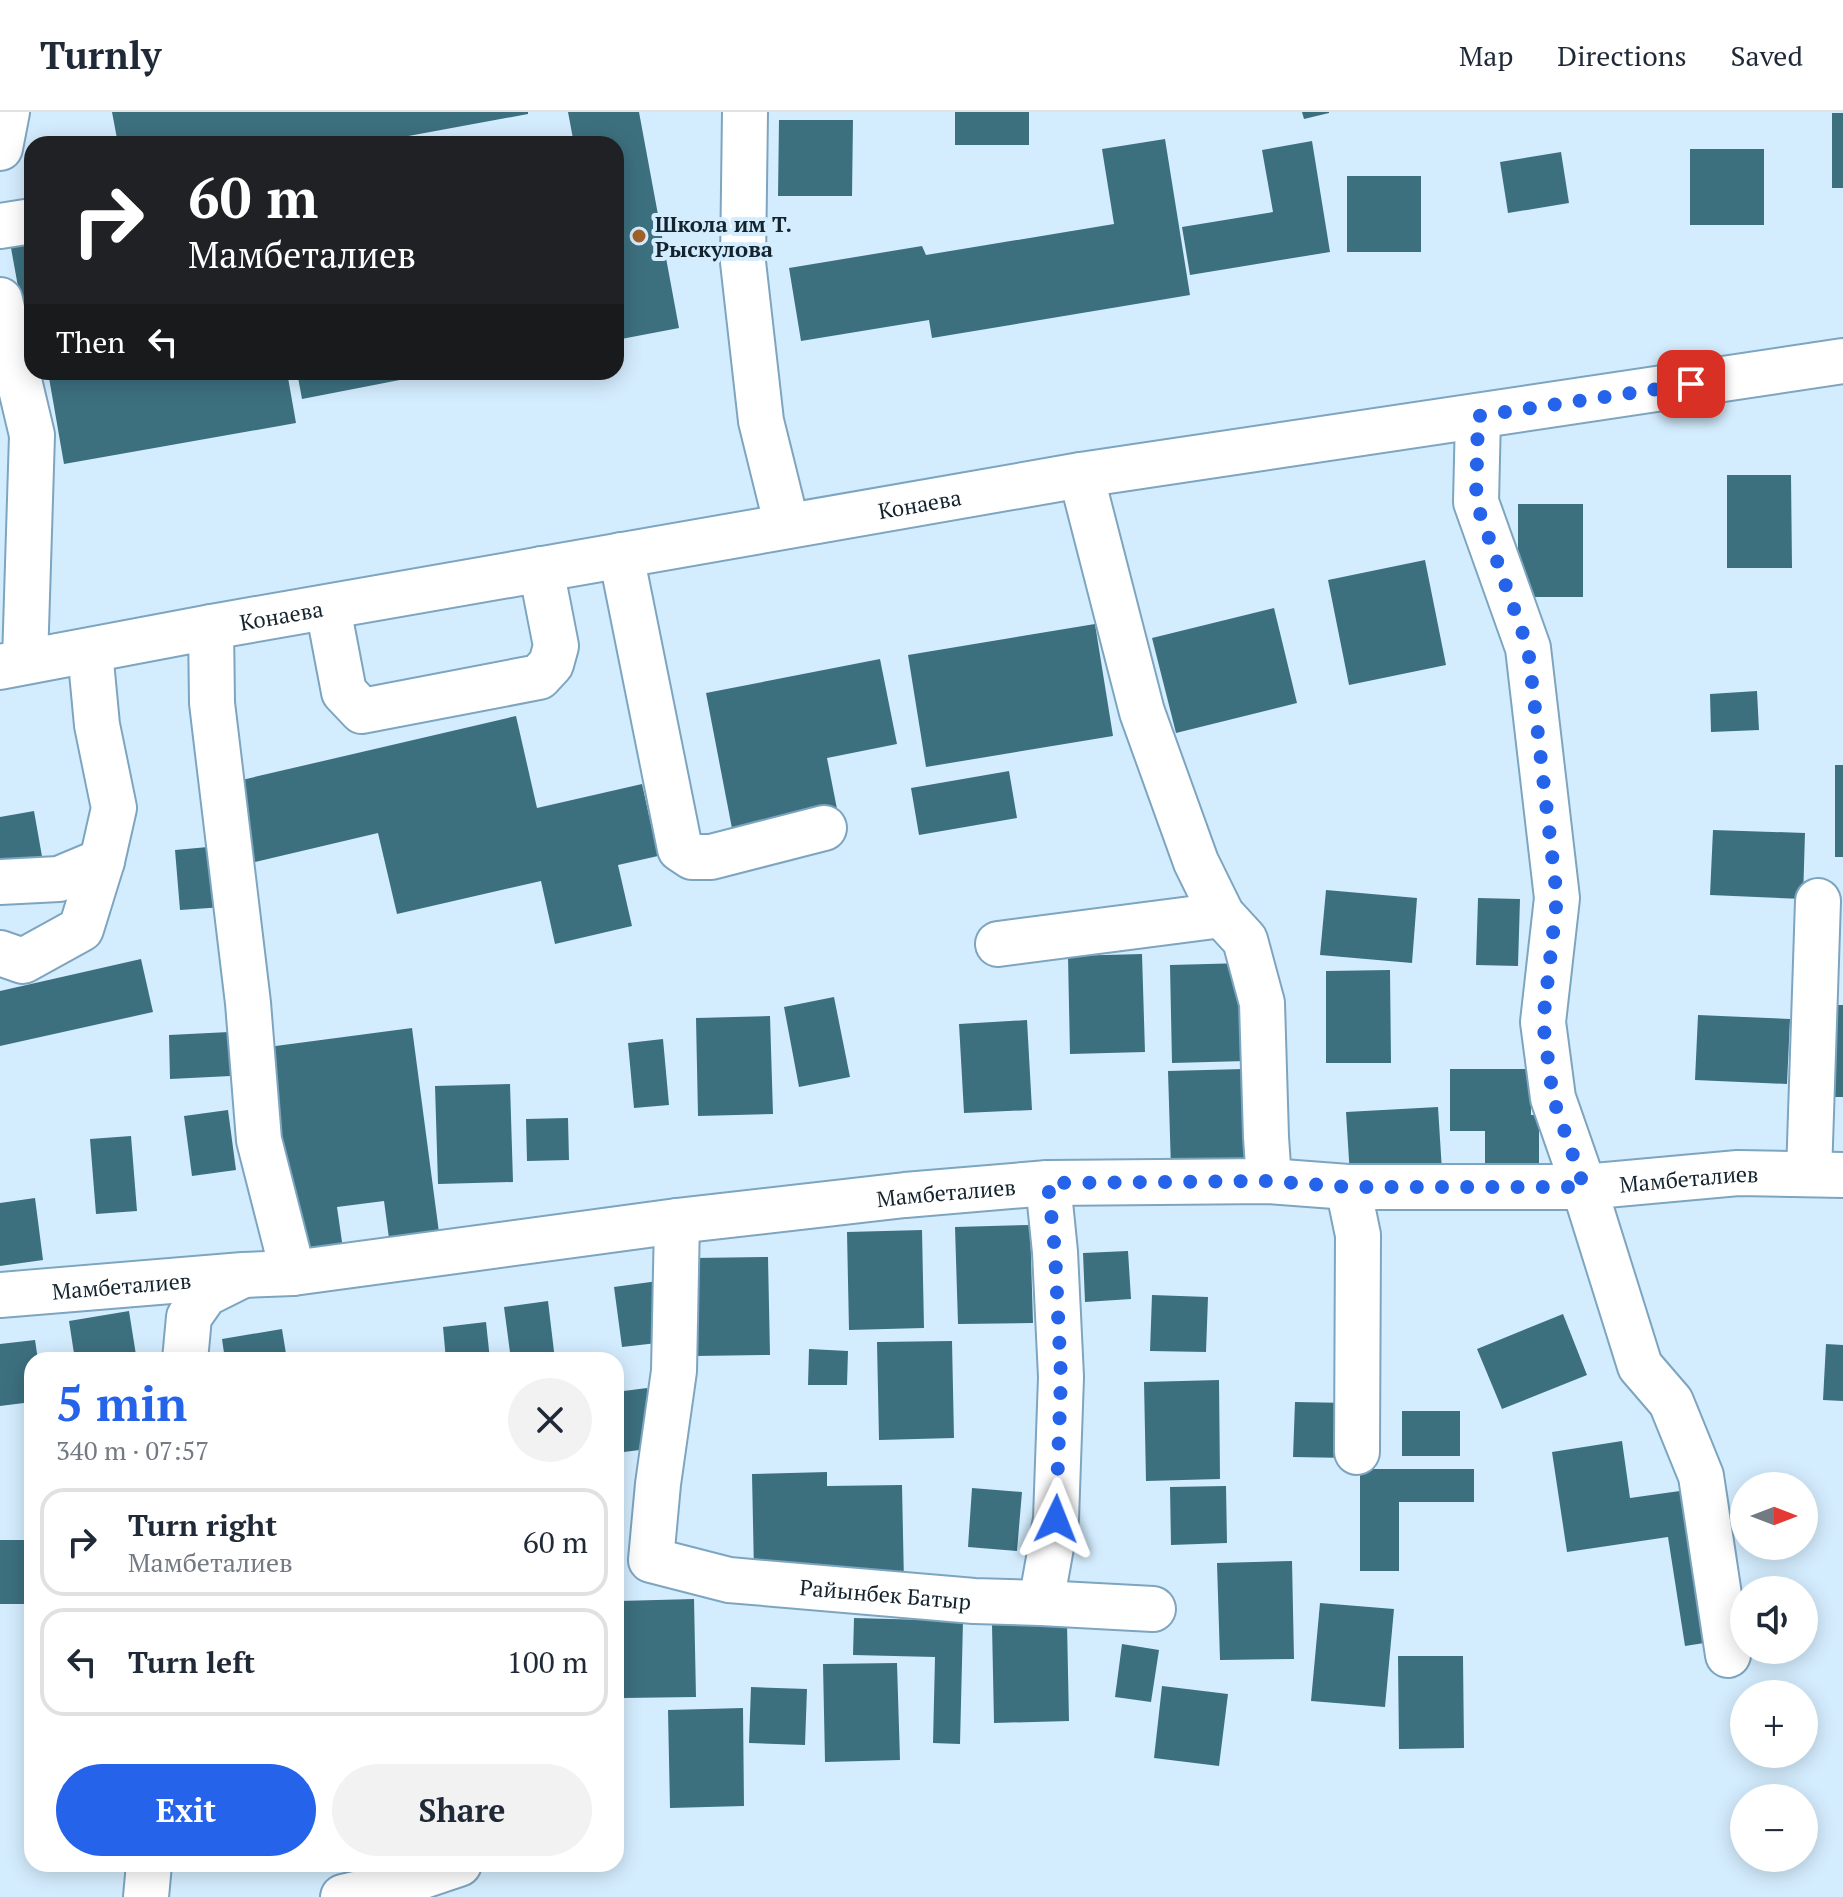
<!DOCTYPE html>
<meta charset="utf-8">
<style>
:root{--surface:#fff;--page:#f2f2f3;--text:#1f2937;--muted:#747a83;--line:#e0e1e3;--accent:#2563eb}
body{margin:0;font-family:"PT Serif",serif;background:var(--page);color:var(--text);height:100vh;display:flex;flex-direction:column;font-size:30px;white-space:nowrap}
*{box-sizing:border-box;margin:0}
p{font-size:26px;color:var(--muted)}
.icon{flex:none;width:44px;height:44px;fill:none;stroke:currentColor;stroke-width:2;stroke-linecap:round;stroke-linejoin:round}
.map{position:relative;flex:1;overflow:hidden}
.side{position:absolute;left:24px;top:1240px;width:600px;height:520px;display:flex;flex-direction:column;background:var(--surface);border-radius:24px;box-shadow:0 4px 20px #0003}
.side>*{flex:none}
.top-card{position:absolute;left:24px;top:24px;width:600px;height:244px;border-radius:24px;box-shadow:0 4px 20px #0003;background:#202124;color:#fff;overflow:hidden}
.needle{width:52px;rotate:90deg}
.tools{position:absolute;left:1730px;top:1360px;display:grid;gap:16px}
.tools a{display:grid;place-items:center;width:88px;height:88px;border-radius:50%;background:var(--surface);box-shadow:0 4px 20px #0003;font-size:40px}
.pin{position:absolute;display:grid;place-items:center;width:68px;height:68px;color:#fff;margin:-34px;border-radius:16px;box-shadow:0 4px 12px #0006}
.me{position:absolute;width:88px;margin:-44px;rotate:2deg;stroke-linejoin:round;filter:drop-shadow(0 0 6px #0008)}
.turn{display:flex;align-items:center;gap:28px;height:168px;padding:0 32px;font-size:36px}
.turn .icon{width:104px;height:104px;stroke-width:2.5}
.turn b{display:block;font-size:56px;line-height:68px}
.then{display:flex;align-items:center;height:76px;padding:0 32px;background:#0003;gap:16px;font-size:30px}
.round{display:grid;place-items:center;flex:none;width:84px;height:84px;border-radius:42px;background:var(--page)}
.summary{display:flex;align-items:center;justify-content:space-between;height:136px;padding:0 32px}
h1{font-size:48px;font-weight:800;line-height:60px;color:var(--accent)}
.button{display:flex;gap:16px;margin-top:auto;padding:16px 32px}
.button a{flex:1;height:92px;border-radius:48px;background:var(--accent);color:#fff;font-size:32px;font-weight:800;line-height:92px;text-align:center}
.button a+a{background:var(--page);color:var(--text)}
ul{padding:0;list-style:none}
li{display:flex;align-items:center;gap:24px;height:108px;margin:0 16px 12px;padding:0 16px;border:4px solid var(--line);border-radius:24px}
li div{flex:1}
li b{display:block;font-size:30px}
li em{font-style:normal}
header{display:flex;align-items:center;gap:48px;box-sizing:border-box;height:112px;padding:0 40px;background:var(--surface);border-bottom:2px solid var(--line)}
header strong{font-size:38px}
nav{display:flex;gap:44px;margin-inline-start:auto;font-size:28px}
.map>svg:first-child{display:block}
.building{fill:#3d707f}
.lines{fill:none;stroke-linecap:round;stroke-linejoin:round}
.minor-casing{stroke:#7da5c0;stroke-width:48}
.major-casing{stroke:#7da5c0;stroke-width:48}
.minor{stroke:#fff;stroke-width:44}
.major{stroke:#fff;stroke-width:44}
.route{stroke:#2563eb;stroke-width:14;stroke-dasharray:0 25.2}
.poi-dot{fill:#a1612a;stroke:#d4edfe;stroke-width:3}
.labels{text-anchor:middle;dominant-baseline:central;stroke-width:8;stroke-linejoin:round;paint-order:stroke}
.poi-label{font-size:22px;font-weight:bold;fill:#14242f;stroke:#d4edfe;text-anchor:start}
.street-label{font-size:22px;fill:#14242f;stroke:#d4edfe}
</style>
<header>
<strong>Turnly</strong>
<nav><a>Map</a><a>Directions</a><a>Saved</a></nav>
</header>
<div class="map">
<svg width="1843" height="1785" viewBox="0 0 1843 1785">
<rect width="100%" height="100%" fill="#d4edfe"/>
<path class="building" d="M112,0H528V2L365,32H118Z
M568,0H639L679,216L616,228V32H574Z
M955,0H1029V33H955Z
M1302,0H1329V1L1304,7Z
M1832,1H1843V76H1832Z
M779,8H853L852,84H778Z
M1165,27L1190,183L932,226L929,208L801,229L789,156L922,134L926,143L1114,112L1102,37Z
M1312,29L1330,140L1190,163L1182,115L1273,100L1262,38Z
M1690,37H1764V113H1690Z
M1561,40L1569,91L1508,101L1500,50Z
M1347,64H1421V140H1347Z
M32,132V189L21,191L11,136Z
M48,260H287L296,311L64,352Z
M297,260H409L410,266L302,287Z
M1727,363H1791L1792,456H1727Z
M1518,392H1583V485H1518Z
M1425,448L1446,553L1349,573L1328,468Z
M1274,496L1297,591L1176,621L1152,526Z
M1095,512L1113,624L926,655L908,543Z
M880,547L897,632L827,646L839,707L734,727L706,581Z
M1757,579L1759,618L1711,620L1710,582Z
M516,604L537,696L642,672L658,744L618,753L632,814L555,832L541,769L397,802L378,721L251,751L233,670Z
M1835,653H1843V745H1835Z
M1009,659L1017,706L919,723L911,676Z
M34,699L43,750L0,757V705Z
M1713,718L1805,721L1803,787L1710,783Z
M219,734L224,795L180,798L175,738Z
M1326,778L1417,786L1412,851L1320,843Z
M1478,786L1520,787L1518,854L1476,853Z
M1142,842L1145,940L1070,942L1068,844Z
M141,847L153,900L0,934V879Z
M1245,851L1246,949L1172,951L1170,853Z
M1390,858L1391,951H1326V859Z
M834,885L850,965L799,975L784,895Z
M1829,893H1843V985H1829Z
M1698,903L1790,907L1787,972L1695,968Z
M770,904L773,1002L698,1004L696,906Z
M1027,908L1032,998L964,1001L959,912Z
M412,916L440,1128L390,1134L384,1089L337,1095L343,1137L295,1144L268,935Z
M229,920L231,964L170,967L169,923Z
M663,927L669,993L634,996L628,931Z
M1243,957L1246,1055L1171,1057L1168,959Z
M1450,957H1531V1003H1539V1060H1485V1019H1450Z
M510,972L513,1070L438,1072L435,974Z
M1438,995L1442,1059L1350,1064L1346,1000Z
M228,998L236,1058L192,1064L184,1004Z
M568,1006L569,1048L527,1049L526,1007Z
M131,1024L137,1099L96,1102L90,1027Z
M35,1086L43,1148L0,1154V1091Z
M1030,1113L1033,1211L958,1212L955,1115Z
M922,1118L924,1216L849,1218L847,1120Z
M1128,1139L1131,1187L1085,1190L1083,1141Z
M768,1145L770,1243L695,1244L693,1146Z
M658,1169L666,1230L622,1235L614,1175Z
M1152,1183L1208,1185L1206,1240L1150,1239Z
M548,1189L555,1248H511L504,1195Z
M129,1199L136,1243L105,1248H75L69,1209Z
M1563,1202L1587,1263L1502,1297L1477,1237Z
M486,1210L490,1248H446L443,1215Z
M282,1217L287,1248H225L222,1227Z
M35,1228L38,1248H32V1290L0,1294V1232Z
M952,1229L954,1326L879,1328L877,1230Z
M1826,1232L1843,1233V1289L1823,1288Z
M809,1237L848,1239L847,1273H808Z
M1219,1268L1220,1367L1146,1369L1144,1270Z
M647,1276L655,1336L616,1341V1280Z
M1295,1290L1350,1291L1349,1346L1293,1345Z
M1402,1299H1460V1344H1402Z
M1622,1329L1630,1386L1694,1377L1717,1529L1685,1534L1668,1425L1567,1440L1552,1340Z
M1360,1357H1474V1390H1399V1459H1360Z
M827,1360V1374L902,1373L904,1471L754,1460L752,1362Z
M1226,1374L1227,1431L1171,1433L1170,1375Z
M972,1376L1022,1380L1017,1439L968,1435Z
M0,1428H32V1492H0Z
M1292,1449L1294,1547L1220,1548L1217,1451Z
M694,1487L696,1585L622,1586L619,1489Z
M1320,1491L1394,1497L1385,1595L1311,1589Z
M854,1506L963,1509L960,1632L933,1631L935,1545L853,1543Z
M1067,1511L1069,1609L994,1611L992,1513Z
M1122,1532L1159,1538L1151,1590L1115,1585Z
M1398,1544H1463L1464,1636L1399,1637Z
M897,1551L900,1648L825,1650L823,1552Z
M1162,1574L1228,1582L1219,1654L1154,1646Z
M751,1575L807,1577L805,1633L749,1631Z
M743,1596L744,1694L670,1696L668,1598Z
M349,1752H405L351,1767Z"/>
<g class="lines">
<defs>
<g id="minor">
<path d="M745,0L743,150L761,309L787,414"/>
<path d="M0,36L7,0"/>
<path d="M0,114L32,109"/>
<path d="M0,188L32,323L25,549"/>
<path d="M1478,304L1476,390L1528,536L1557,786L1543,910L1553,986L1584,1075L1640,1254L1671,1290L1701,1364L1728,1543"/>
<path d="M1081,363L1142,600L1196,750L1222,803L1245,828L1262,891L1266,1025L1269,1069"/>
<path d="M621,443L680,737L692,745H711L824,716"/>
<path d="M328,496L344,580L362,599L539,565L551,552L556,534L541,457"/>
<path d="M211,515L212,591L248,891L259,1028L293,1161"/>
<path d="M0,770L59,767L102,749"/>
<path d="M998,832L1222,803"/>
<path d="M0,841L23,849L81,817L102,749L114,696L97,613L90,539"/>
<path d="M1809,1062L1818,789"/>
<path d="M1348,1075L1358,1123L1357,1340"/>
<path id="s1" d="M677,1109L674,1259L658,1372L651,1448L729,1468L974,1489L1041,1491L1056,1407L1061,1265L1055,1140L1048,1071"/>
<path id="s2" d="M0,1183L243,1163L293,1161L677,1109L905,1083L1048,1071L1269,1069L1348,1075H1584L1738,1061L1843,1063"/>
<path d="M185,1248L189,1205L205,1182L241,1164"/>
<path d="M1041,1491L1153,1497"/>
<path d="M146,1785L149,1752"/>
<path d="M343,1785L399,1772L459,1752"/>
</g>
<g id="major">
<path id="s3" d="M0,555L211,515L1081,363L1843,249"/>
</g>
</defs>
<use href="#minor" class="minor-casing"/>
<use href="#major" class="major-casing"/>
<use href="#minor" class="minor"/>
<use href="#major" class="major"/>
</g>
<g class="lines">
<path class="route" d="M1056,1407L1061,1265L1055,1140L1048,1071L1269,1069L1348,1075H1584L1553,986L1543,910L1557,786L1528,536L1476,390L1478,304L1691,272"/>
</g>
<circle class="poi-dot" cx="639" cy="124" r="8"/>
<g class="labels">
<g class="poi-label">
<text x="655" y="111">Школа им Т.<tspan x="655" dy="25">Рыскулова</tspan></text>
</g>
<g class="street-label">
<text stroke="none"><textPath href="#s3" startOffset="934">Конаева</textPath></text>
<text stroke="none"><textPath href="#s3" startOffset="286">Конаева</textPath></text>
<text stroke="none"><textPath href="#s2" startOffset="1696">Мамбеталиев</textPath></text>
<text stroke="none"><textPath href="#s2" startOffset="952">Мамбеталиев</textPath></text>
<text stroke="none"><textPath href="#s2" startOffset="122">Мамбеталиев</textPath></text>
<text stroke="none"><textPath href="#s1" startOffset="578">Райынбек Батыр</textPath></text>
</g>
</g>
</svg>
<div class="tools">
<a><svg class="needle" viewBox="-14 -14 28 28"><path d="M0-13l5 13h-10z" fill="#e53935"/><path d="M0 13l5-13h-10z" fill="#747a83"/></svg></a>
<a><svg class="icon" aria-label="sound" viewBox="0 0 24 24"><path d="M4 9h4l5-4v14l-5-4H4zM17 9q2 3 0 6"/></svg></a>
<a>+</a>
<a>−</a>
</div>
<div class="pin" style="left:1691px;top:272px;background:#d93025"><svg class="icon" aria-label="arrive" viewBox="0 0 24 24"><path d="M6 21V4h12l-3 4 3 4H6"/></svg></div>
<svg class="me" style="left:1056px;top:1407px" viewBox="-20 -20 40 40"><path d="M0-17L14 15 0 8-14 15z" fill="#2563eb" stroke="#fff" stroke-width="4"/></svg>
<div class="top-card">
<div class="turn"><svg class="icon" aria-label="right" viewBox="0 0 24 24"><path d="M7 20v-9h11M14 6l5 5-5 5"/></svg><div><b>60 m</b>Мамбеталиев</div></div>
<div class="then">Then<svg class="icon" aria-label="left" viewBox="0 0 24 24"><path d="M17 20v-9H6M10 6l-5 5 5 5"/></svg></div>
</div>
<section class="side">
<div class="summary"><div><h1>5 min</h1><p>340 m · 07:57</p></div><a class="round"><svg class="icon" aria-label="close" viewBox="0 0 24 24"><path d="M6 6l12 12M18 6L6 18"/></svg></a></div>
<ul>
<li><svg class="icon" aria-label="right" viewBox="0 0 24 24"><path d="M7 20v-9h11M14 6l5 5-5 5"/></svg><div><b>Turn right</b><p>Мамбеталиев</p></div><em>60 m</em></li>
<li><svg class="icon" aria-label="left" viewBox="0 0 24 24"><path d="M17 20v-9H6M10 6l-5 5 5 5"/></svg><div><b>Turn left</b></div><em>100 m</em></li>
</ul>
<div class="button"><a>Exit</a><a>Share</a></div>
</section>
</div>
